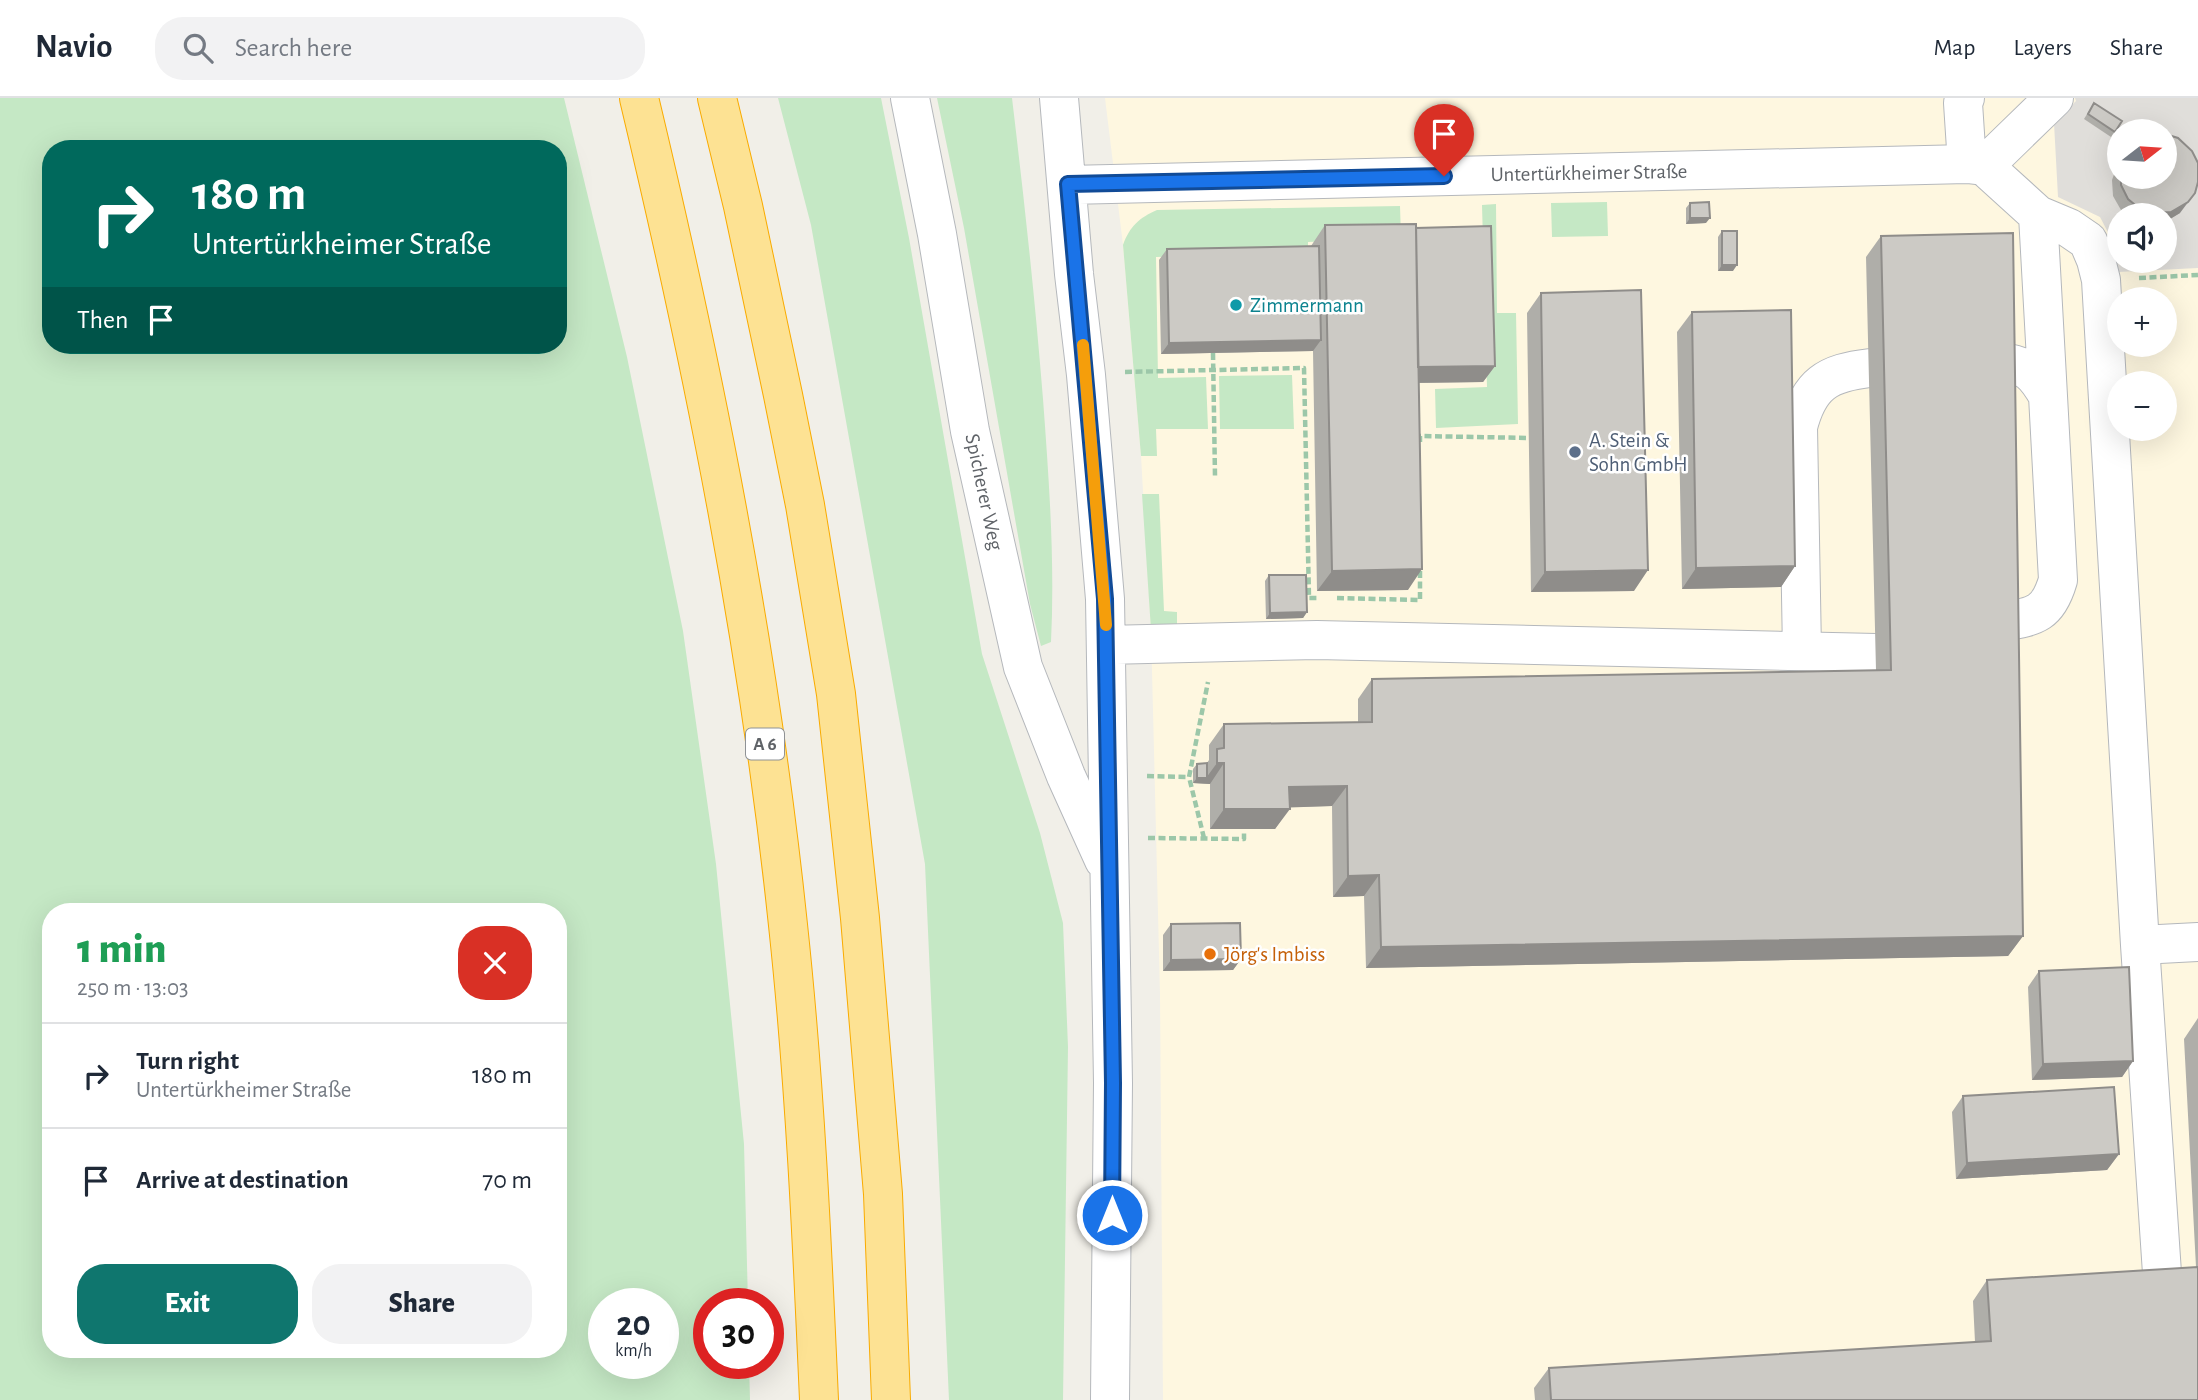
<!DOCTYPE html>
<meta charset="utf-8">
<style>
:root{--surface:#fff;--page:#f2f2f3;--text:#1f2937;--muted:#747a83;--line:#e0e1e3;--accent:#0f766e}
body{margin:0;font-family:"Alegreya Sans",sans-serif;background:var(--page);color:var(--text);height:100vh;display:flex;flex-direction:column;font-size:26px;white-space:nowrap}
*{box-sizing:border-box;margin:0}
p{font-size:23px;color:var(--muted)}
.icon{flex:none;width:38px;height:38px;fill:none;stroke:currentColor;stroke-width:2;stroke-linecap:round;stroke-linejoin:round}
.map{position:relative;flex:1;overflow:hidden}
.sheet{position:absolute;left:42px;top:805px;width:525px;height:455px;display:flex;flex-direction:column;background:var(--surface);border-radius:28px;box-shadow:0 7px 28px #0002}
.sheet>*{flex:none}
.guide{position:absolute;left:42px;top:42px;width:525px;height:214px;border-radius:28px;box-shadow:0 7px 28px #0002;background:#00695c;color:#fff;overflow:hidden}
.needle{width:46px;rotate:73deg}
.buttons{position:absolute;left:2107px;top:21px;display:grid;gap:14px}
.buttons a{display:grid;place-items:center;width:70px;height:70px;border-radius:50%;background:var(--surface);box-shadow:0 7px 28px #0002;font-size:35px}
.speed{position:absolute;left:588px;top:1190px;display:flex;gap:14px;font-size:35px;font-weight:700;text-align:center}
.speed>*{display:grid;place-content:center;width:91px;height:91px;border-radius:50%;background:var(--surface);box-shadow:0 7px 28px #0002;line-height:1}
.speed small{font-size:18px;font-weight:400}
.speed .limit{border:10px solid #d22;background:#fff;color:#111}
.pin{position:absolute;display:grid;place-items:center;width:60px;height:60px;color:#fff;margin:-72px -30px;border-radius:50% 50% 50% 0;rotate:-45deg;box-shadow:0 0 7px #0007}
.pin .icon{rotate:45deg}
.me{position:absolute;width:77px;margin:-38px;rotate:0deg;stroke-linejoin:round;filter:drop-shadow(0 0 5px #0008)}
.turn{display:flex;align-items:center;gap:24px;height:147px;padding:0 35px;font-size:32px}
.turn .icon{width:91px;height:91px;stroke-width:2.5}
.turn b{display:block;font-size:49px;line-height:60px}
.then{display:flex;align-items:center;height:66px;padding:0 35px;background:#0003;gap:14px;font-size:26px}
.round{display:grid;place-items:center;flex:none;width:74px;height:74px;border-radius:28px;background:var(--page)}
.overview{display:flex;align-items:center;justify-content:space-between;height:119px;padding:0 35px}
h1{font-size:42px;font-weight:800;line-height:52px;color:#1e9e55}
.cta{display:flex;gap:14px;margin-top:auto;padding:14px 35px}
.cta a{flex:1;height:80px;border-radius:28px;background:var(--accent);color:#fff;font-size:28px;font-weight:800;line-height:80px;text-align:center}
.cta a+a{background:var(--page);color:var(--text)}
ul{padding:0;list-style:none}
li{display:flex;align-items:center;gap:21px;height:105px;padding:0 35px;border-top:2px solid var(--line)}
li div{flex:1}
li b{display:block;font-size:26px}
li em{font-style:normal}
header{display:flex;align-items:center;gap:42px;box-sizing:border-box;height:98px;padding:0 35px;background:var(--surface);border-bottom:2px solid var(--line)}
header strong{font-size:33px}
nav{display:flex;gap:38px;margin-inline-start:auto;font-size:24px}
.search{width:490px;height:63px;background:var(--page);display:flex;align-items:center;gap:18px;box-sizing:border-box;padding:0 24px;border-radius:28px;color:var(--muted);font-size:26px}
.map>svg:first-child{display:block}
.commercial{fill:#fef7e0;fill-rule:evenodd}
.industrial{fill:#e0deda;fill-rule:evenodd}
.green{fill:#c5e8c5;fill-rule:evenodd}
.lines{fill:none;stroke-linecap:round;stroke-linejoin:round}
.minor-casing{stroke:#b5b8bc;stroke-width:40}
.highway-casing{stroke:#f9ab00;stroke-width:40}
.path{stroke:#9cc7a9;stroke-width:4.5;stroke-dasharray:7 3.5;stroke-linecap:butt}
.minor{stroke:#fff;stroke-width:38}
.highway{stroke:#fde293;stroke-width:38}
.wall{fill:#afaea9}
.shaded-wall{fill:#8f8d8a}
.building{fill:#cccac5;stroke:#8f8d8a;stroke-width:2}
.route-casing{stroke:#114b97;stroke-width:18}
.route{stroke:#1a73e8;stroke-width:12}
.slow{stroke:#f59e0b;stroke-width:12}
.culture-dot{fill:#0f9aa8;stroke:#fff;stroke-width:2.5}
.service-dot{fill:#5c6f8a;stroke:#fff;stroke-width:2.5}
.food-dot{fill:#e8710a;stroke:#fff;stroke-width:2.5}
.labels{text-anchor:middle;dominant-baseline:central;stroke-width:5;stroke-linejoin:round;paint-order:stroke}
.shield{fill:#fff;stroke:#8f9295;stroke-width:2}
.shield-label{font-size:19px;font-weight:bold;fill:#5f6368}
.street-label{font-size:21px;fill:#5f6368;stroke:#fff}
.culture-label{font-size:21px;fill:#0d838f;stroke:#fff;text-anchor:start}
.service-label{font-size:21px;fill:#4e5e75;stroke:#fff;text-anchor:start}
.food-label{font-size:21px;fill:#c56008;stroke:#fff;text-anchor:start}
</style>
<header>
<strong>Navio</strong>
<div class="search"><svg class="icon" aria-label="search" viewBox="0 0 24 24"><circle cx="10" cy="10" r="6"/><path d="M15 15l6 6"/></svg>Search here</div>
<nav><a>Map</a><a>Layers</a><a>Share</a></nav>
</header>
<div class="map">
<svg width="2198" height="1302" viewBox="0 0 2198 1302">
<rect width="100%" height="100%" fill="#f1efe8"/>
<path class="commercial" d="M1105,0H2198V1302H1163L1160,896L1151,532L1141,358L1123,147ZM2119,33H2165V79H2119ZM2119,117H2165V163H2119ZM2119,201H2165V247H2119ZM2119,285H2165V331H2119Z"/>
<path class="industrial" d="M2075,0H2198V170L2118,174L2111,140L2100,119L2058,99L2054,25L2076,3ZM2119,33H2165V79H2119ZM2119,117H2165V163H2119Z"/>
<path class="green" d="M0,0H564L627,259L683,533L716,766L744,1046L748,1206H709V1265H749L750,1302H0ZM51,51H558V247H51ZM51,814H558V1251H51ZM604,1206H663V1265H604Z
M778,0H881L909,140L982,556L1040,735L1063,825L1068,949L1063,1302H949L925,766L811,127Z
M937,0H1012C1024,100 1035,200 1043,301C1049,382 1055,463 1051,544L1041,548L1030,506L964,130Z
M1607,104L1608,138L1552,139L1551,105Z
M1496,106L1497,215H1516L1518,326L1436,330L1435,291L1487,289L1482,107Z
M1400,108L1401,140L1308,144V155L1156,159L1158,280L1206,279L1208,331H1156L1157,358H1141L1123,147C1130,128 1139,120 1157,112Z
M1292,277L1294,331H1220L1219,278Z
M1142,396H1159L1164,513L1177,514V532H1151Z"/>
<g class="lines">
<defs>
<path id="minor" d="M910,0L937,136L970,333L1023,569L1066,678L1104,762
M1059,0L1074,176L1086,277L1105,501L1113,985L1110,1302
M1965,0L1963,5L1967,66
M1984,68L2038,117L2069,130L2088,143L2096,162L2101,182L2140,847L2163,1190
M1984,68L2054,0
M1068,87L1967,66L1984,68
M2038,117L2048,298
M2000,264C2027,267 2035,275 2048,298L2058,482C2048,516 2036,518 2003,524
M1106,547L1317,542L1876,555
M1802,553L1798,329C1809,286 1827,275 1870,270
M2140,847L2198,844"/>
<path id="highway" d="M639,0C704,272 759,548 788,827C805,985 812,1143 819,1302
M717,0L743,108L783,297L805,407L836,596L860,820L883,1096L891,1302"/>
</defs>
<use href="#minor" class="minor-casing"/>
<use href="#highway" class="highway-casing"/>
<path class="path" d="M2139,180L2198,177
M1213,255L1215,378
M1125,274L1304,270L1309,500H1317
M1420,344V338L1529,340
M1337,500L1420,502V471
M1147,678L1189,679
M1148,740L1244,741V732
M1204,740L1189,679L1208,584"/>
<use href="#minor" class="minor"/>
<use href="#highway" class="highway"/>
</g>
<path class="wall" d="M2094,5L2122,23L2111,39L2084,21Z
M2119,64V79H2165L2180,115L2165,124V117H2127L2121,112L2113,98L2112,82L2117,68Z
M1690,105L1706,125L1686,126V110Z
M1325,127L1416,130L1495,268L1483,284L1419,285L1408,492L1317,493L1313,253L1161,256L1159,162L1167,151L1311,148Z
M1722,133L1733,173H1718V139Z
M1881,138L2023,838L2008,858L1366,870L1364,798L1333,799L1332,708L1290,709L1275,731H1210V686L1193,685V671L1197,666L1207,665L1209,662V647L1224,626L1358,624V601L1372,581L1876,572L1866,159Z
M1541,195L1634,493L1531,494L1527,215Z
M1692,214L1795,468L1781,489L1682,491L1677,234Z
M1269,477L1307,514L1303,520L1266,521L1265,483Z
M1171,826L1241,861L1233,872L1163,873V837Z
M2039,873L2133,963L2122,979L2032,982L2028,889Z
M2198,920V1302H1535L1534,1290L1549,1270L1975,1244L1973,1203L1987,1182L2196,1169L2184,941Z
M1963,998L2119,1056L2107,1072L1956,1081L1952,1014Z"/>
<path class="shaded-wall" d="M2195,95L2180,115L2165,124V117H2136L2140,111Z
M1690,120H1710L1706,125L1686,126Z
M1722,167H1737L1733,173H1718Z
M1321,242L1313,253L1161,256L1169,245Z
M1495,268L1483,284L1402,285L1414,269Z
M1795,468L1781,489L1682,491L1696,470Z
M1422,471L1408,492L1317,493L1332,473Z
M1648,472L1634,493L1531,494L1545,474Z
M1307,514L1303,520L1266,521L1270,515Z
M1217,665H1224L1210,686L1193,685L1197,680H1206Z
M1347,688L1332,708L1275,710L1289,689Z
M1224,711H1290L1275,731H1210Z
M1379,777L1364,798L1333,799L1348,778Z
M2023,838L2008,858L1366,870L1381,849Z
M1241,861L1233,872L1163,873L1171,862Z
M2133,963L2122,979L2032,982L2043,966Z
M2119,1056L2107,1072L1956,1081L1967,1065Z"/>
<path class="building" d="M2094,5L2122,23L2115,34L2088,16Z
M2165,36L2178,40L2192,53L2198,65V84L2195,95L2188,104L2171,114L2152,115L2140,111L2128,101L2121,87V79H2165Z
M1709,104L1710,120H1690V105Z
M1416,126L1422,471L1332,473L1325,127Z
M1491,128L1495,268L1418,269L1416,130Z
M1722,133H1737V167H1722Z
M2013,135L2023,838L1381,849L1379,777L1348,778L1347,688L1289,689L1290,711H1224V665H1217V651L1224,650V626L1372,624V581L1891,572L1881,138Z
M1319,148L1321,242L1169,245L1167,151Z
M1641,192L1648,472L1545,474L1541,195Z
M1791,212L1795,468L1696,470L1692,214Z
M1269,477H1306L1307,514L1270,515Z
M1207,665V680H1197V666Z
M1240,825L1241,861L1171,862V826Z
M2129,869L2133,963L2043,966L2039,873Z
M2114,989L2119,1056L1967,1065L1963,998Z
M2198,1169V1302H1551L1549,1270L1991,1243L1987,1182Z"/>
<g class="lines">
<defs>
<path id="route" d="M1112,1117L1113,985L1105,501L1068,86L1444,78"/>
</defs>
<use href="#route" class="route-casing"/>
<use href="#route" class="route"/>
<path class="slow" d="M1083,247L1106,527"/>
</g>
<circle class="culture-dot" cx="1236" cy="207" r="7"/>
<circle class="service-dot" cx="1575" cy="354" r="7"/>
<circle class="food-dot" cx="1210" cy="856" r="7"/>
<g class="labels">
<rect class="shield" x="746" y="630.5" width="38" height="31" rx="5"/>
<g class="shield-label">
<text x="765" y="646">A 6</text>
</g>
<g class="street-label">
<text transform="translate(1589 75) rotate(-1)">Untertürkheimer Straße</text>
<text transform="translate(984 394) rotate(78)">Spicherer Weg</text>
</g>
<g class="culture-label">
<text x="1250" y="207">Zimmermann</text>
</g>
<g class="service-label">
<text x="1589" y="342">A. Stein &amp;<tspan x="1589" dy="24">Sohn GmbH</tspan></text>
</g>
<g class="food-label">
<text x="1224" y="856">Jörg's Imbiss</text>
</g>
</g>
</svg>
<div class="buttons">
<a><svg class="needle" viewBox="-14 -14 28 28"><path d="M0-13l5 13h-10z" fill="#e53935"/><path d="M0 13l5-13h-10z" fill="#747a83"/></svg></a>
<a><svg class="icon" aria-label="sound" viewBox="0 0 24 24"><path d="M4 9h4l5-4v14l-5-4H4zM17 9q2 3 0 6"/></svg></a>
<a>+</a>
<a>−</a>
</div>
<div class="speed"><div>20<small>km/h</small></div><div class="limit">30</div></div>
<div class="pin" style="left:1444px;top:78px;background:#d93025"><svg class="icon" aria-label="arrive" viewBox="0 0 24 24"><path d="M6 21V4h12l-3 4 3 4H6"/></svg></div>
<svg class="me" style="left:1112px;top:1117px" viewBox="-20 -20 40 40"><circle r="17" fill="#1a73e8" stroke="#fff" stroke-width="3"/><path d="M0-11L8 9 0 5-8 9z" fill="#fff"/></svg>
<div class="guide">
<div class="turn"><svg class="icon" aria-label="right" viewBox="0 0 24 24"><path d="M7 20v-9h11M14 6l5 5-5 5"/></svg><div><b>180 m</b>Untertürkheimer Straße</div></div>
<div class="then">Then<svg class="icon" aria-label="arrive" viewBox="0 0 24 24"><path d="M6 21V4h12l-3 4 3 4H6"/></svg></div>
</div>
<section class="sheet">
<div class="overview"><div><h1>1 min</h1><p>250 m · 13:03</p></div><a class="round" style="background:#d93025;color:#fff"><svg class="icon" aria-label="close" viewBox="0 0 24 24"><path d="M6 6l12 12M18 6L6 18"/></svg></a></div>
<ul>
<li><svg class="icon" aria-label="right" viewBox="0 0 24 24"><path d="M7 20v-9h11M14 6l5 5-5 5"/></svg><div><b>Turn right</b><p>Untertürkheimer Straße</p></div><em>180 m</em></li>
<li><svg class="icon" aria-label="arrive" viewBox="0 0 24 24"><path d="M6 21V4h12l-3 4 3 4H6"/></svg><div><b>Arrive at destination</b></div><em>70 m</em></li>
</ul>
<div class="cta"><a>Exit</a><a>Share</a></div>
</section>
</div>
